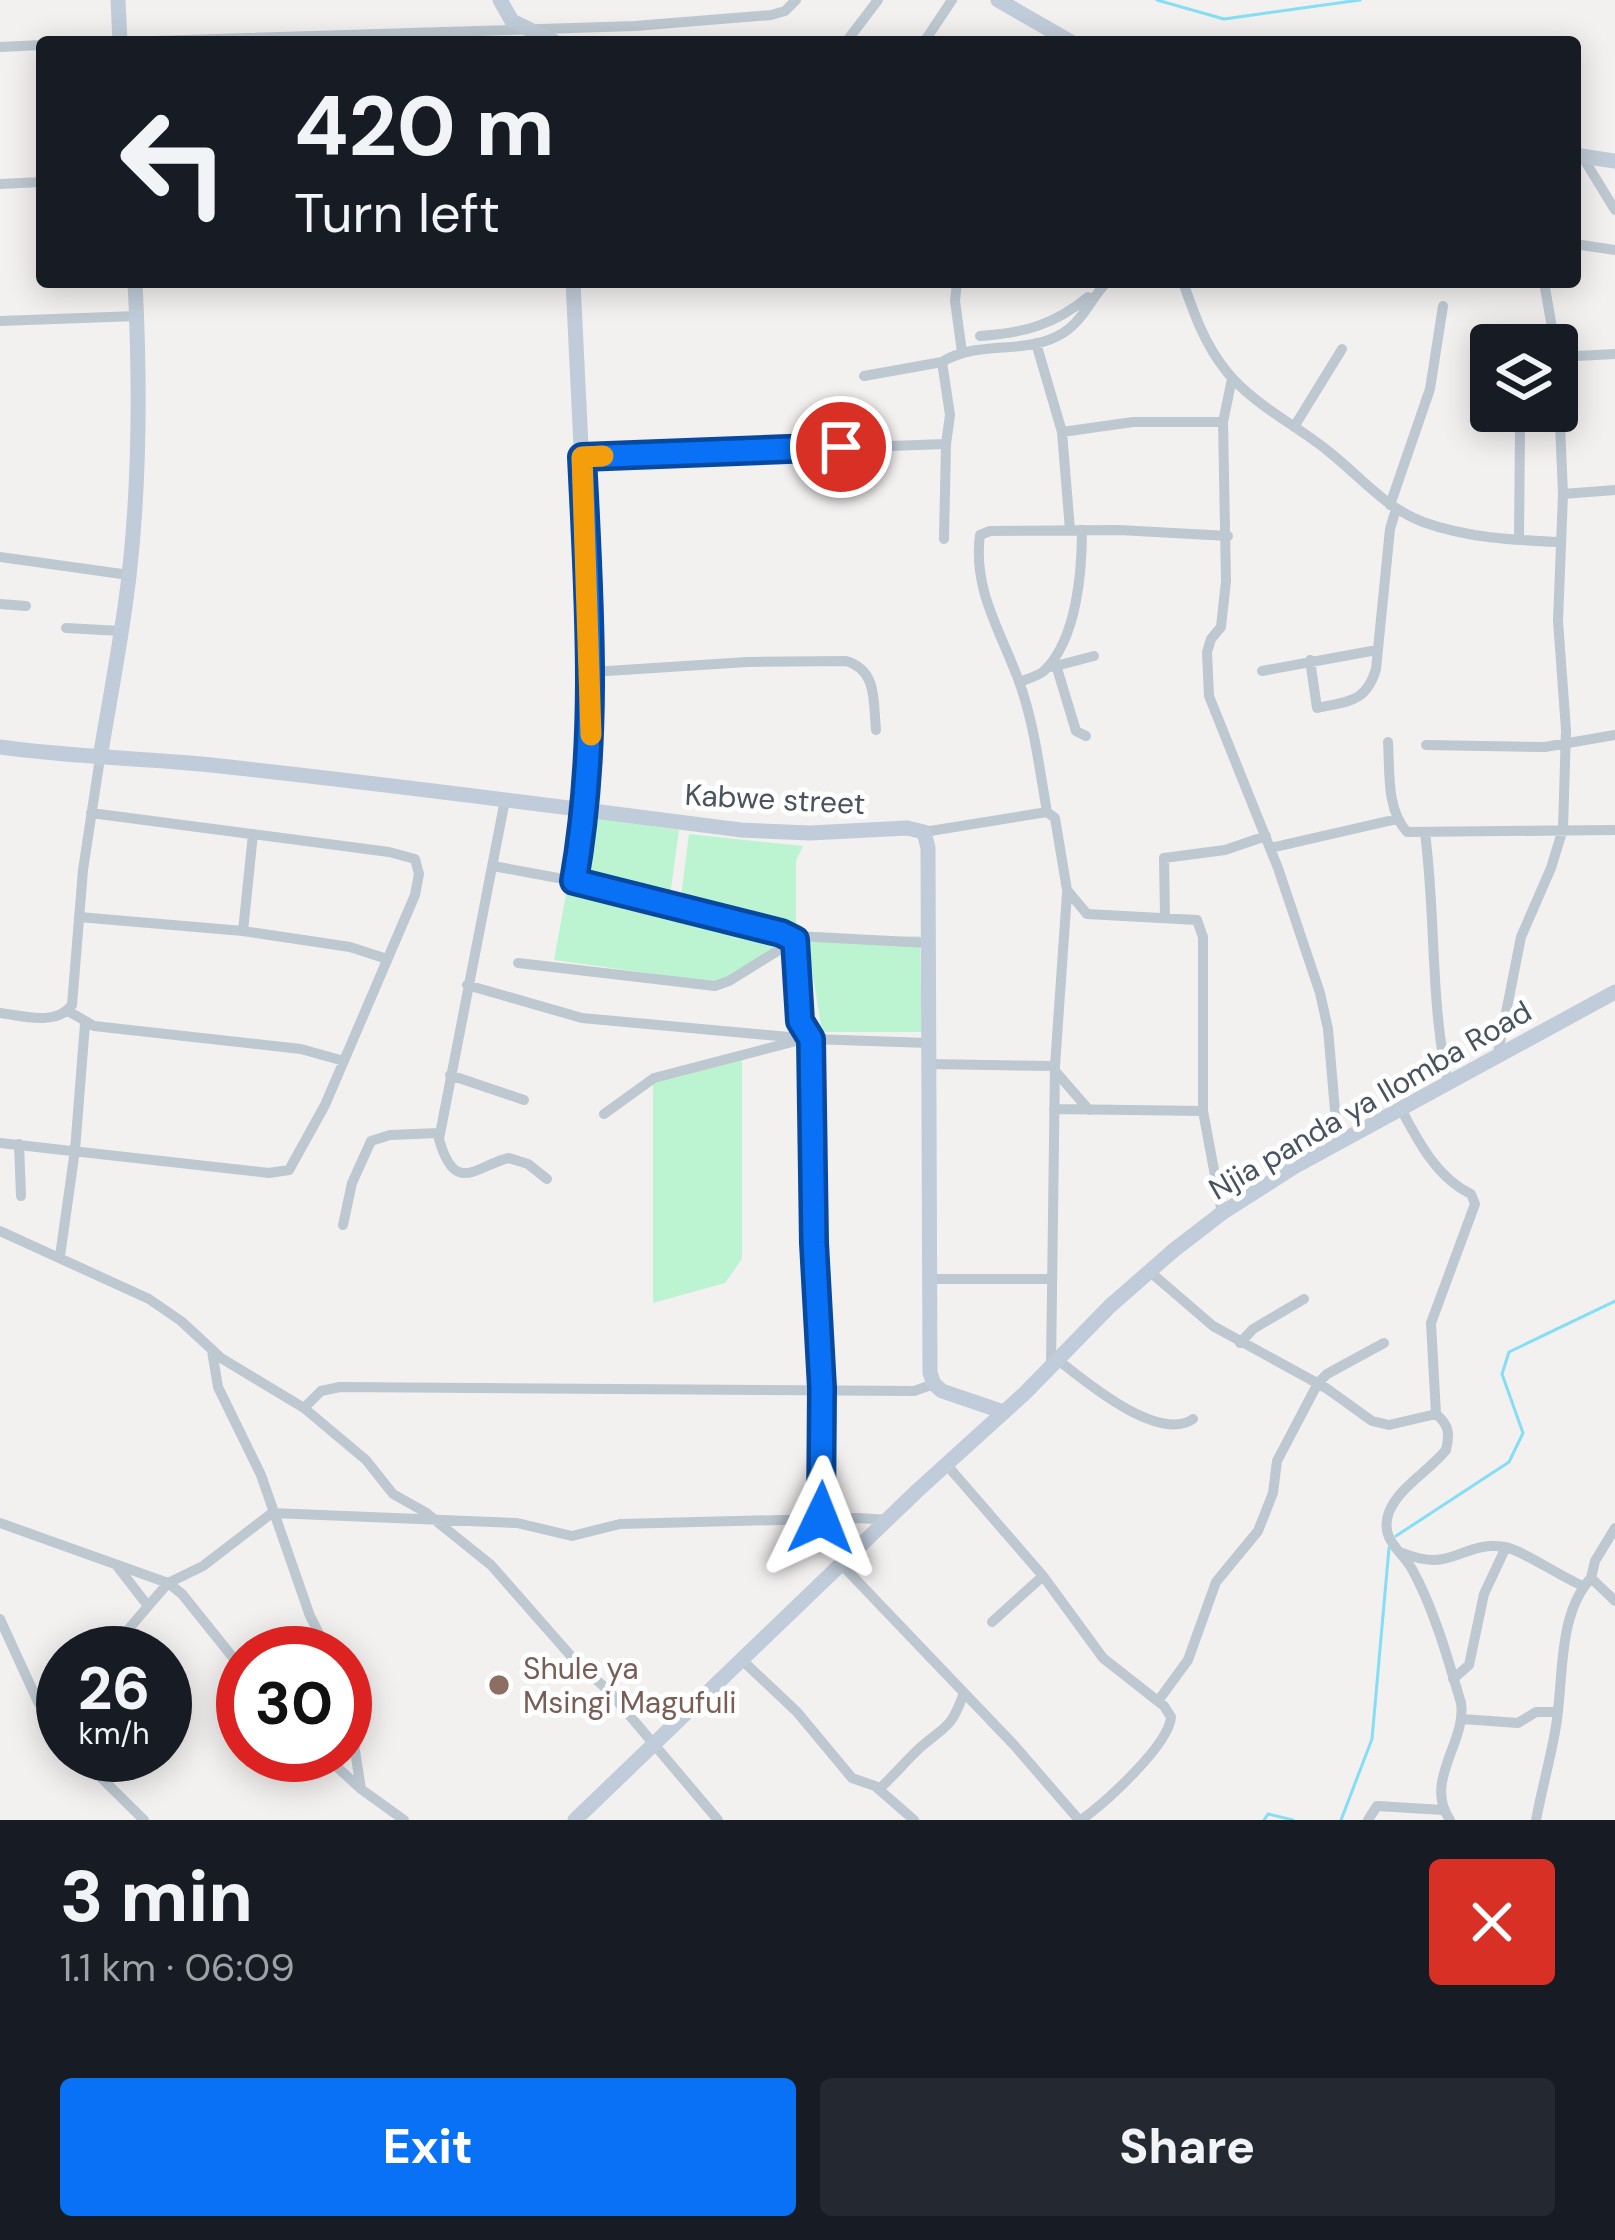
<!DOCTYPE html>
<meta charset="utf-8">
<style>
:root{--surface:#171b24;--page:#242831;--text:#f1f3f6;--muted:#9ea1a6;--accent:#0971f5}
body{margin:0;font-family:"DM Sans",sans-serif;background:var(--page);color:var(--text);height:100vh;display:flex;flex-direction:column;font-size:45px;white-space:nowrap}
*{box-sizing:border-box;margin:0}
p{font-size:39px;color:var(--muted)}
.icon{flex:none;width:66px;height:66px;fill:none;stroke:currentColor;stroke-width:2;stroke-linecap:round;stroke-linejoin:round}
.map{position:relative;height:1820px;overflow:hidden}
.sheet{display:flex;flex-direction:column;background:var(--surface);flex:1}
.sheet>*{flex:none}
.hud{position:absolute;left:36px;top:36px;width:1545px;height:252px;border-radius:12px;box-shadow:0 6px 30px #0003;background:#171b24;color:var(--text);overflow:hidden}
.fabs{position:absolute;left:1470px;top:324px;display:grid;gap:24px}
.fabs a{display:grid;place-items:center;width:108px;height:108px;border-radius:12px;background:var(--surface);box-shadow:0 6px 30px #0003;font-size:60px}
.speed{position:absolute;left:36px;top:1626px;display:flex;gap:24px;font-size:60px;font-weight:700;text-align:center}
.speed>*{display:grid;place-content:center;width:156px;height:156px;border-radius:50%;background:var(--surface);box-shadow:0 6px 30px #0003;line-height:1}
.speed small{font-size:30px;font-weight:400}
.speed .limit{border:18px solid #d22;background:#fff;color:#111}
.pin{position:absolute;display:grid;place-items:center;width:102px;height:102px;color:#fff;margin:-51px;border:6px solid #fff;border-radius:50%;box-shadow:0 3px 12px #0007}
.me{position:absolute;width:132px;margin:-66px;rotate:2deg;stroke-linejoin:round;filter:drop-shadow(0 0 9px #0008)}
.turn{display:flex;align-items:center;gap:42px;height:252px;padding:0 60px;font-size:54px}
.turn .icon{width:156px;height:156px;stroke-width:2.5}
.turn b{display:block;font-size:84px;line-height:102px}
.round{display:grid;place-items:center;flex:none;width:126px;height:126px;border-radius:12px;background:var(--page)}
.overview{display:flex;align-items:center;justify-content:space-between;height:204px;padding:0 60px}
h1{font-size:72px;font-weight:800;line-height:90px}
.cta{display:flex;gap:24px;margin-top:auto;padding:24px 60px}
.cta a{flex:1;height:138px;border-radius:12px;background:var(--accent);color:#fff;font-size:48px;font-weight:800;line-height:138px;text-align:center}
.cta a+a{background:var(--page);color:var(--text)}
.map>svg:first-child{display:block}
.green{fill:#bcf4d1}
.lines{fill:none;stroke-linecap:round;stroke-linejoin:round}
.stream{stroke:#85def4;stroke-width:3}
.street{stroke:#bdc8d1;stroke-width:10}
.secondary{stroke:#c0ccd9;stroke-width:15}
.route-casing{stroke:#06499f;stroke-width:30}
.route{stroke:#0971f5;stroke-width:21}
.slow{stroke:#f59e0b;stroke-width:21}
.education-dot{fill:#8d6e63;stroke:#fff;stroke-width:4.5}
.labels{text-anchor:middle;dominant-baseline:central;stroke-width:10;stroke-linejoin:round;paint-order:stroke}
.street-label{font-size:30px;fill:#475460;stroke:#fff}
.education-label{font-size:30px;fill:#785e54;stroke:#fff;text-anchor:start}
</style>
<div class="map">
<svg width="1615" height="1820" viewBox="0 0 1615 1820">
<rect width="100%" height="100%" fill="#f3f0f0"/>
<path class="green" d="M593,817L679,830L670,896L589,874Z
M689,834L803,846L796,861V928L681,897Z
M568,883L789,940L726,984L554,960Z
M920,936L922,1032H822L807,939Z
M742,1055V1259L725,1283L653,1303V1082Z"/>
<g class="lines">
<path class="stream" d="M1157,0L1224,19L1360,0
M1396,1536L1509,1462L1523,1433L1502,1374L1509,1352L1615,1301
M1264,1820L1268,1814L1293,1820
M1341,1820L1372,1739L1389,1548"/>
<path class="street" d="M120,42L635,26L771,15L785,11L796,0
M846,42L878,0
M924,42L952,0
M0,47L42,45
M1582,156L1615,210
M0,184L42,182
M1575,244L1615,250
M957,282L955,301L962,352
M1183,282C1194,314 1205,345 1227,372C1254,405 1296,425 1328,451C1360,476 1384,507 1423,522C1467,538 1514,540 1559,542
M1544,282L1555,345
M0,321L137,316
M980,336C1024,333 1054,325 1088,297
M1036,343L1062,432L1070,530
M1558,357L1615,354
M864,376L942,362
M1232,379L1223,422L1226,581L1221,627L1211,639L1207,652L1209,696L1278,868L1320,993L1328,1029L1338,1145
M1294,427L1342,349
M1062,432L1133,422H1223
M582,457L946,444L950,415L942,362C979,339 1027,356 1063,333C1083,321 1091,298 1107,282
M1563,494L1615,490
M1390,505L1430,389L1443,306
M944,539L946,444
M1519,540L1520,429
M0,557L129,575
M0,604L26,606
M66,628L121,631
M1310,660L1317,708C1348,701 1366,703 1376,669L1390,529L1396,509
M1056,665L1076,731L1086,736
M1052,667L1094,656
M1262,671L1377,650
M592,672L747,662L846,661C878,670 873,702 876,730
M1019,682C1027,679 1039,676 1045,670C1077,638 1082,571 1082,530
M1388,742C1390,771 1386,809 1407,832L1615,830
M1426,745L1545,747L1615,735
M505,800L439,1139C455,1197 477,1165 509,1158L528,1164L547,1179
M1047,812C1040,772 1035,730 1022,690C1005,638 972,593 980,535L990,531L1119,530L1228,536
M924,832L1047,812L1055,818L1067,890L1087,914L1197,920L1203,937V1111L1222,1213
M1425,833C1436,916 1430,1002 1448,1083
M1271,848L1397,819
M493,866L574,881L788,935L796,944L800,1021L811,1039L928,1043
M574,881L586,812
M79,917L243,931L350,947L387,959
M1165,917L1164,858L1225,850L1266,836
M243,931L253,834
M796,936L929,943
M518,963L715,986L729,981L795,940
M467,985L582,1018L811,1039L814,1243L822,1388L821,1518
M68,1011L94,1026L301,1049L344,1061
M0,1013C23,1016 57,1026 72,1005L83,870L100,758
M1497,1058L1521,937L1551,868L1563,829L1566,730L1558,621L1563,494L1557,353
M928,1064L1055,1066
M1056,1072L1089,1110
M450,1075L524,1100
M1054,1109L1203,1111
M1401,1109C1418,1141 1437,1178 1471,1194L1475,1204L1431,1323L1436,1414
M604,1114L654,1078L796,1041
M0,1143L269,1173L289,1170L325,1105L415,895L419,874L415,859L389,852L91,813
M19,1144L21,1196
M343,1225L352,1183L371,1141L390,1135L439,1133
M0,1231L149,1299L181,1321L221,1358L304,1408L366,1460L393,1494L425,1512L491,1565L578,1664L608,1690L718,1820
M60,1256L75,1150L85,1024
M1149,1271L1213,1326L1326,1388L1372,1421L1389,1425L1436,1414C1449,1425 1450,1433 1446,1450C1429,1471 1399,1487 1389,1512C1379,1539 1401,1550 1412,1569C1434,1609 1448,1659 1461,1703C1467,1742 1423,1781 1450,1820
M929,1279H1050
M1240,1343L1253,1329L1304,1299
M212,1351L218,1387L261,1475L310,1616L329,1653
M1058,1360C1086,1382 1158,1443 1193,1419
M1051,1366L1055,1066L1067,893
M304,1408L321,1391L340,1387L914,1391L934,1384
M946,1464L1043,1576L1103,1658L1164,1706L1171,1717C1169,1745 1105,1803 1081,1820
M0,1523L168,1583L182,1594L243,1670
M1615,1528L1595,1561L1591,1578L1615,1601
M1403,1553C1453,1574 1462,1540 1505,1547C1520,1549 1563,1578 1583,1586
M842,1565L1014,1745L1079,1820
M117,1566L148,1606
M0,1619L38,1702L63,1738
M992,1622L1043,1576
M108,1653L168,1583L203,1566L272,1513L517,1523L572,1536L620,1524L858,1518L890,1520
M743,1661L797,1712L852,1778L875,1786L914,1820
M1453,1679L1469,1665L1484,1594L1506,1547
M345,1687L361,1789
M1158,1701L1188,1660L1216,1582L1258,1531L1273,1493L1277,1461L1318,1383L1327,1374L1384,1343
M46,1715L63,1700
M1462,1719L1518,1723L1536,1712H1558
M78,1755L144,1820
M324,1755L361,1789L404,1820
M879,1789C894,1776 907,1759 922,1746C948,1724 951,1728 964,1693
M1368,1820L1377,1806L1443,1810
M1536,1820C1542,1788 1551,1757 1556,1726C1564,1679 1557,1615 1591,1578"/>
<path class="secondary" d="M118,0L120,42
M500,0L512,21L555,42
M998,0L1071,42
M1575,155L1615,161
M573,282L592,672L586,812
M0,747C70,757 140,758 211,765C388,784 564,807 741,830L810,833L907,828L924,832L928,848L930,1373L934,1384L942,1391L1001,1411
M100,758C110,697 122,637 129,576C140,479 140,379 135,282
M575,1820L917,1491L1025,1393L1110,1306L1174,1250L1222,1213L1294,1167L1615,992"/>
</g>
<g class="lines">
<defs>
<path id="route" d="M821,1518L822,1388L814,1243L811,1039L800,1021L795,940L781,933L574,881C599,740 589,599 582,457L841,447"/>
</defs>
<use href="#route" class="route-casing"/>
<use href="#route" class="route"/>
<path class="slow" d="M591,735L582,457L603,456"/>
</g>
<circle class="education-dot" cx="499" cy="1685" r="12"/>
<g class="labels">
<g class="street-label">
<text transform="translate(775 799) rotate(3)">Kabwe street</text>
<text transform="translate(1370 1100) rotate(-30)">Njia panda ya Ilomba Road</text>
</g>
<g class="education-label">
<text x="523" y="1668">Shule ya<tspan x="523" dy="34">Msingi Magufuli</tspan></text>
</g>
</g>
</svg>
<div class="fabs">
<a><svg class="icon" aria-label="layers" viewBox="0 0 24 24"><path d="M12 4l9 5-9 5-9-5zM3 14l9 5 9-5"/></svg></a>
</div>
<div class="speed"><div>26<small>km/h</small></div><div class="limit">30</div></div>
<div class="pin" style="left:841px;top:447px;background:#d93025"><svg class="icon" aria-label="arrive" viewBox="0 0 24 24"><path d="M6 21V4h12l-3 4 3 4H6"/></svg></div>
<svg class="me" style="left:821px;top:1518px" viewBox="-20 -20 40 40"><path d="M0-17L14 15 0 8-14 15z" fill="#0971f5" stroke="#fff" stroke-width="4"/></svg>
<div class="hud">
<div class="turn"><svg class="icon" aria-label="left" viewBox="0 0 24 24"><path d="M17 20v-9H6M10 6l-5 5 5 5"/></svg><div><b>420 m</b>Turn left</div></div>
</div>
</div>
<section class="sheet">
<div class="overview"><div><h1>3 min</h1><p>1.1 km · 06:09</p></div><a class="round" style="background:#d93025;color:#fff"><svg class="icon" aria-label="close" viewBox="0 0 24 24"><path d="M6 6l12 12M18 6L6 18"/></svg></a></div>
<div class="cta"><a>Exit</a><a>Share</a></div>
</section>
